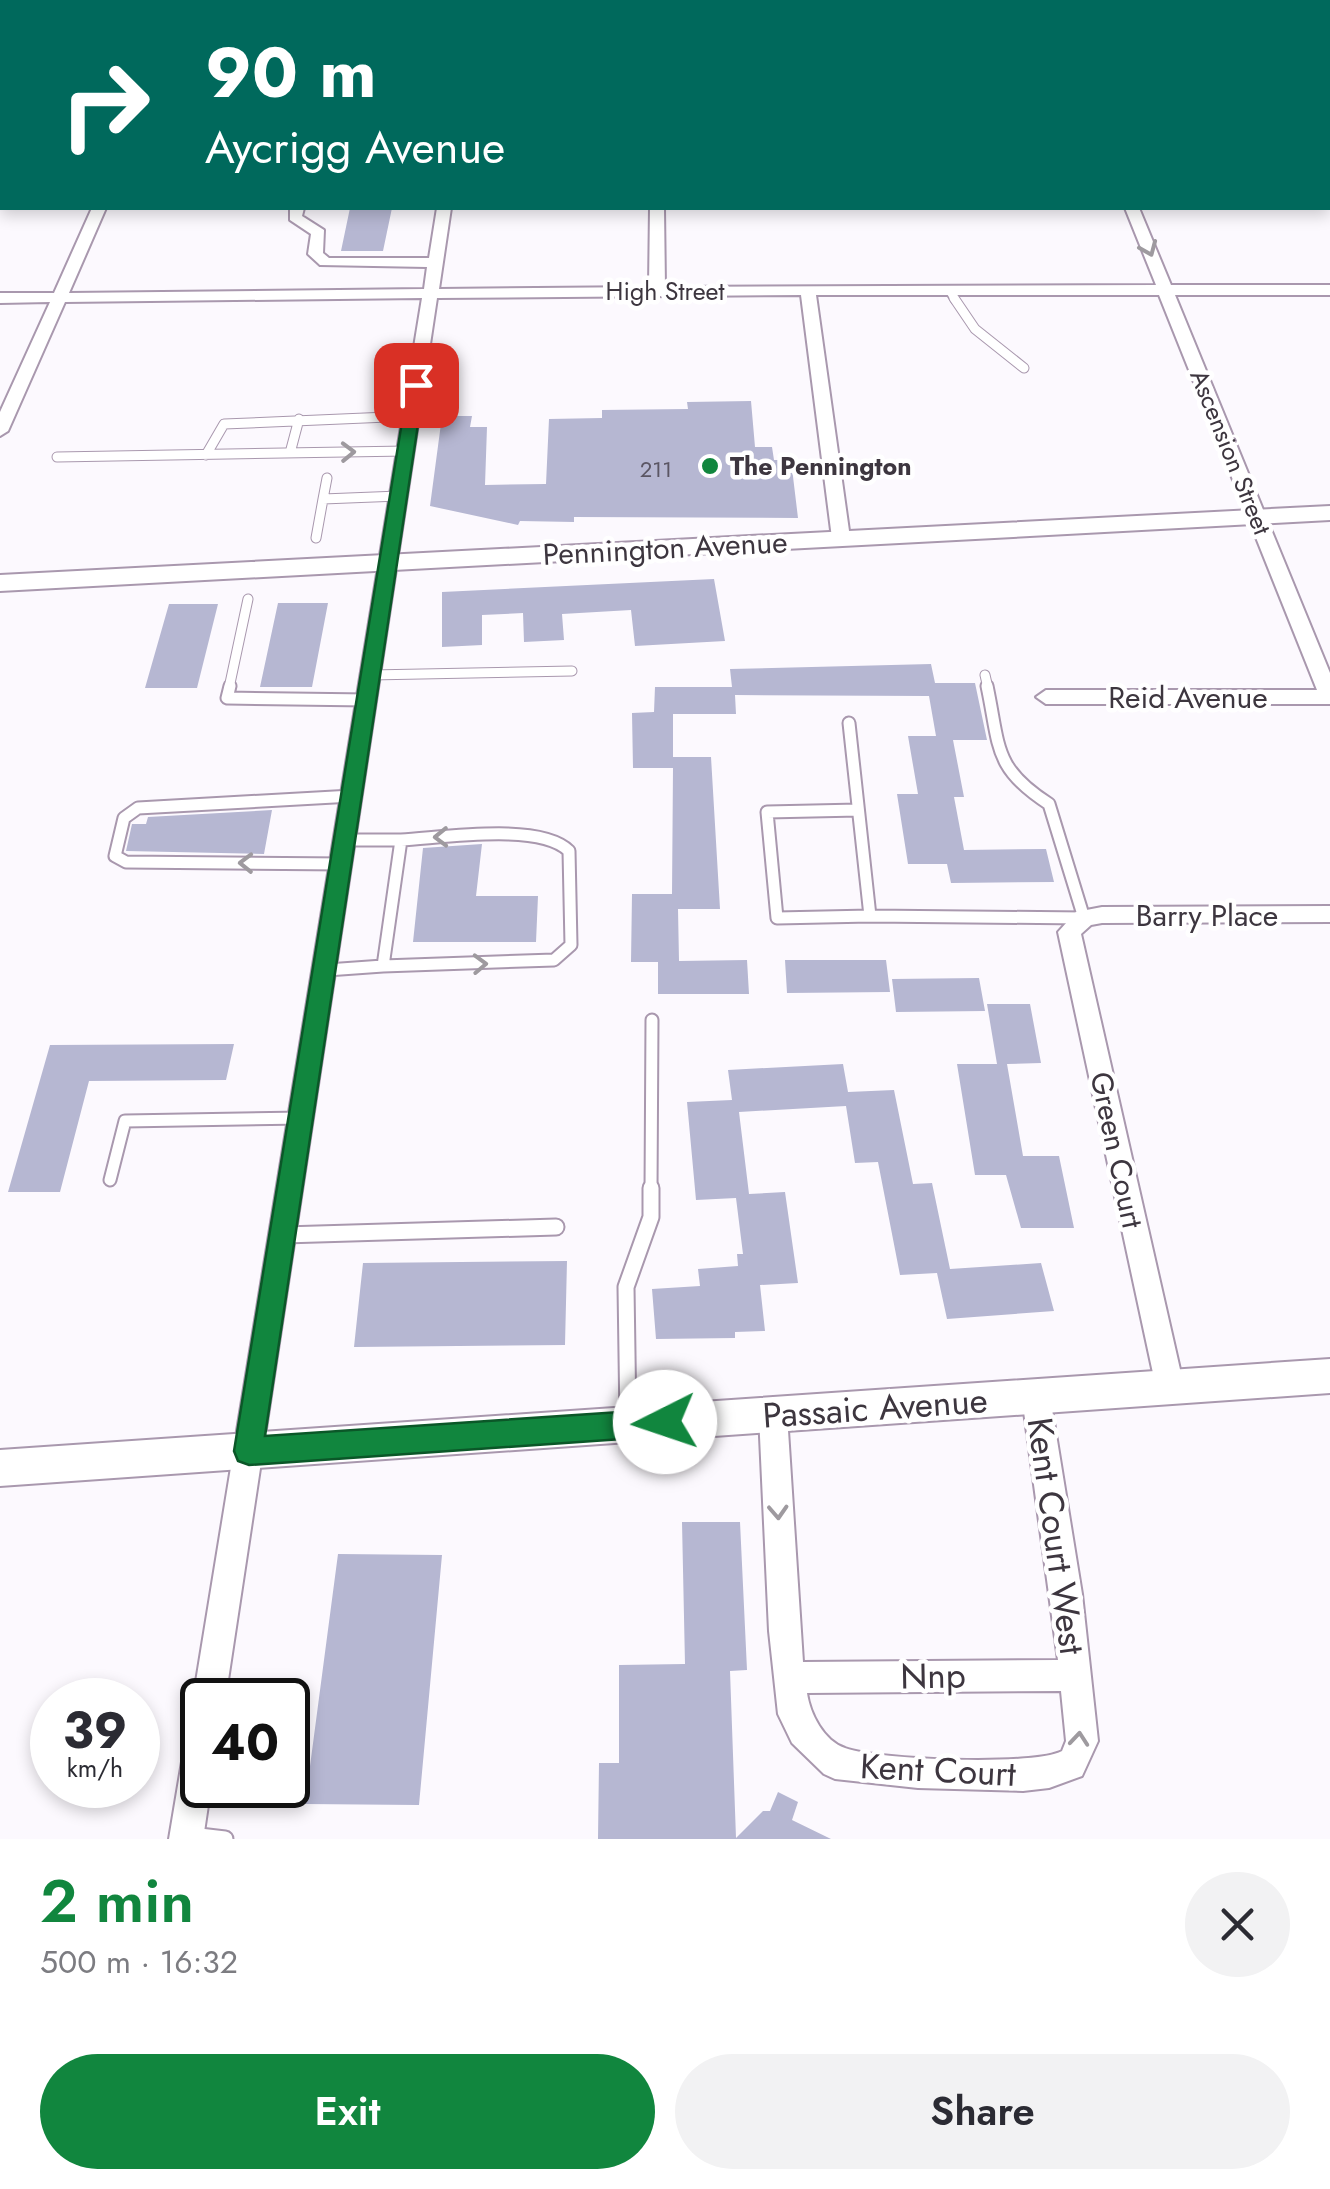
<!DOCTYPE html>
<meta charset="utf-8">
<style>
:root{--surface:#fff;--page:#f2f2f3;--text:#2b2b33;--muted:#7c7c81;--accent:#11863e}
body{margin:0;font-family:Jost,sans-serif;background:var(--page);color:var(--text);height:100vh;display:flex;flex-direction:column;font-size:38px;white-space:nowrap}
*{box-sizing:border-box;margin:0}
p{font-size:32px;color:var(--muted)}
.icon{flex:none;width:55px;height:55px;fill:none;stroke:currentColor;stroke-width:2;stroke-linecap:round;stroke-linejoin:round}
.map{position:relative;height:1839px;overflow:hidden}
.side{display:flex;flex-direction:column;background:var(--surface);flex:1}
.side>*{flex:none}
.hud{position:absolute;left:0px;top:0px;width:1330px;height:210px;box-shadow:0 5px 15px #0003;background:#00695c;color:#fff;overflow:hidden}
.speed{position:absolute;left:30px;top:1678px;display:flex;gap:20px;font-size:50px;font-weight:700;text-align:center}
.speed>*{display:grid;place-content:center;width:130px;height:130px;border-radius:50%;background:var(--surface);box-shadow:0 5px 15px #0003;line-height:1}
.speed small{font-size:25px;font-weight:400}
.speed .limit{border:5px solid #111;border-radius:15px;background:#fff;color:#111}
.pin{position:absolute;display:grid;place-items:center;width:85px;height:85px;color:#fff;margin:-42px;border-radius:20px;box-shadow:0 5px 15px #0006}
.me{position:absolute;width:110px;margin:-55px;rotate:266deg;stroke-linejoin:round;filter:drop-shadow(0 0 8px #0008)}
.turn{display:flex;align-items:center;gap:35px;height:210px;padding:0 40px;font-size:45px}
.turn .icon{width:130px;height:130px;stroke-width:2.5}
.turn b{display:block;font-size:70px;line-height:85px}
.round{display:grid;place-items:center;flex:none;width:105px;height:105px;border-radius:52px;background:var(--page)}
.head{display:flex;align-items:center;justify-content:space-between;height:170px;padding:0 40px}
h1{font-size:60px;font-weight:600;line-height:75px;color:var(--accent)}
.action{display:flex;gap:20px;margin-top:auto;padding:20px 40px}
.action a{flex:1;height:115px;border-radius:60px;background:var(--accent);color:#fff;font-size:40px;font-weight:600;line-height:115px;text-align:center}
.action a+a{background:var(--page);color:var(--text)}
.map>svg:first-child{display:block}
.building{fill:#b6b7d2}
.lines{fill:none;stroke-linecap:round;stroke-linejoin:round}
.service-far3-casing{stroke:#a998ae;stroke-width:9}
.service-far2-casing{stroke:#a998ae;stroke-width:11}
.service-far1-casing{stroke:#a998ae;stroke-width:15}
.service-casing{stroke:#a998ae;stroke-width:19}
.minor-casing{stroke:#a998ae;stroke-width:4}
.tertiary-casing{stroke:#a998ae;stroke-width:4}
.primary-casing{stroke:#a998ae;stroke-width:3}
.service-far3{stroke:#fff;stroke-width:6}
.service-far2{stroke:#fff;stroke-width:9}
.service-far1{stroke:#fff;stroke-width:11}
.service{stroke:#fff;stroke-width:15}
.minor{fill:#fff;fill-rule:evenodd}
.tertiary{fill:#fff;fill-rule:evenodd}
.primary{fill:#fff;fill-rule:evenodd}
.oneway{stroke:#9e9a9f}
.route{fill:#11863e;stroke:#0b5728;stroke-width:2.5}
.poi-dot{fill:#11863e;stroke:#fff;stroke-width:4}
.labels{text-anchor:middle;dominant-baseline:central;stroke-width:9;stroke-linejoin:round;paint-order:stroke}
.far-number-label{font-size:22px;fill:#5b5664}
.far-street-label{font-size:25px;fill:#3d363f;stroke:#fff}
.far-poi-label{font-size:25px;font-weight:bold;fill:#3d363f;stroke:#fff;text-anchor:start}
.street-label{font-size:30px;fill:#3d363f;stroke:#fff}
.near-street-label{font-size:35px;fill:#3d363f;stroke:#fff}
</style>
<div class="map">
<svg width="1330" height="1839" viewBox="0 0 1330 1839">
<rect width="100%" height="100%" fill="#fcf9fe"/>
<path class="building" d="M350,208H392L383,251H341Z
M751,401L755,447H772L774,460H791L798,518L574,517V522L520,521L518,525L430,506L442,416H472L470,427H487L485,485L546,484L549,419L602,418V410L688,409L687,402Z
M714,579L725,641L635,646L631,610L562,614L564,640L524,642L523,613L482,615V645L442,647V592Z
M278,603H328L312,687H260Z
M169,604H218L197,688H145Z
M931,664L935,683H975L987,740H953L964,797H954L964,850L1046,849L1054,882L951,883L947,864H908L897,794H918L908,736H936L929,696L735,695L736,714H673V757H711L720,909H678L679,961L747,960L749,994H658V962H631L632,894H672L673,768H633L632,713L654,712L655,687H732L730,669Z
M272,810L264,854L126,851L132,824H146L148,817Z
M482,844L476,896H538L536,942H413L423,848Z
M785,960H886L890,992L787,993Z
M979,978L985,1011L896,1012L892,979Z
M987,1004H1030L1041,1063L1007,1064L1023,1156H1059L1074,1228H1021L1006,1175H975L957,1064H997Z
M234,1044L226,1080L89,1081L60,1192H8L50,1045Z
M843,1064L848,1092L894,1090L913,1184L932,1183L950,1269L1041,1263L1054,1311L947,1319L937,1273L900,1275L878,1162L855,1163L846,1106L739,1112L749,1194L785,1192L798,1283L760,1285L765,1331L735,1332V1338L656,1339L652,1289L700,1286L698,1269L738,1266L737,1254H743L736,1198L696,1200L687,1102L732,1100L728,1070Z
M567,1261L565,1345L354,1347L363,1263Z
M682,1522H740L747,1670L730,1671L736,1838L763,1811H770L778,1792L798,1802L792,1820L831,1839H598L599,1763H619V1665L685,1664Z
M338,1554L442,1555L419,1805L305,1804Z"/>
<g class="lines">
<defs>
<path id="service-far3" d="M948,290L955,301"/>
<path id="service-far2" d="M954,298L975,329L1024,368
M290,453L299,419
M206,455L224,424L411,416
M57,457L406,451
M323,499L327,478
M316,538L323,499L399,496
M371,675L572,671
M985,675L988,688
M229,688L248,599"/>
<path id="service-far1" d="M230,686L227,698L368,700
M849,723L870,916L1084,918L1049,804C993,768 1000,747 987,686
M858,810L767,812L777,918L870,916
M344,864L126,862L115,856L124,818L138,808L352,796
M383,966L554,960L571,945L569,851C540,822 442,838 401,840
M327,970L383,966L401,840H347
M110,1180L125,1121L303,1118
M651,1190L652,1020"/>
<path id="service" d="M284,1235L556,1227
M628,1421L626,1287L651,1217V1188
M191,1835L225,1839"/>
<path id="minor" d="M654,0H666V2H654Z
M1045,0H1057L1058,2H1046Z
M2,72V83L0,84V73Z
M0,108H2V116H0Z
M92,208H106L69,293L424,289L427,267L320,265L308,254L311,234L290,220V208H304L302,216L324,230L323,253L329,258H429L437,208H451L439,289L649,287L650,208H664L665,287L1156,285L1125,208H1139L1171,285H1330V295H1175L1330,673V704H1046L1036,697L1046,690H1317L1159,295H816L850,538L841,543L832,538L801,295L437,298L225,1700H202V1713L193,1700L422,298L65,302L8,431L0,436V412L50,302L0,303V293H54Z
M1330,906V922L1102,923L1091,925L1081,934L1184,1387L1180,1396L1170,1400L1160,1396L1156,1387L1058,932L1076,912L1102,907Z
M1036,1384L1046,1388L1050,1397L1082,1594L1098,1741L1082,1776L1049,1788L1023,1791L918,1788L835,1779L824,1774L792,1743L778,1714L769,1631L759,1415L763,1406L773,1402L783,1406L787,1415L803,1662L1058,1660L1022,1397L1026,1388ZM1061,1691L1066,1741L1062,1751C1035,1766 877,1760 845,1748C824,1741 810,1714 807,1693Z
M202,1722V1785H211L203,1839H169L186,1738L191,1727Z"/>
<path id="tertiary" d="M1330,506V520L0,591V575Z
M1330,1359V1393L0,1486V1450Z"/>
<path id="primary" d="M0,21H2V33H0Z"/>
</defs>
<use href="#service-far3" class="service-far3-casing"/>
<use href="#service-far2" class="service-far2-casing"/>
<use href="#service-far1" class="service-far1-casing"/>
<use href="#service" class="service-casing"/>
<use href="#minor" class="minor-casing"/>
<use href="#tertiary" class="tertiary-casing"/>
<use href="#primary" class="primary-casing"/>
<use href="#service-far3" class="service-far3"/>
<use href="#service-far2" class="service-far2"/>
<use href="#service-far1" class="service-far1"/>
<use href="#service" class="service"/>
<use href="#minor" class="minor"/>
<use href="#tertiary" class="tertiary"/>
<use href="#primary" class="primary"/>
</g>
<defs><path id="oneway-chevron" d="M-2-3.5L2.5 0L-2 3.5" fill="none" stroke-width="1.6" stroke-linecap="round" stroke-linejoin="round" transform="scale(2.5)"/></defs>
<g class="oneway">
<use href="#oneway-chevron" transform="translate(1149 249) rotate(67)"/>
<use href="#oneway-chevron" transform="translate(348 452) rotate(-1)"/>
<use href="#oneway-chevron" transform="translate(441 837) rotate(179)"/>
<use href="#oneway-chevron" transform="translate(246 863) rotate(-179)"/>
<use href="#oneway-chevron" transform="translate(480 964) rotate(-2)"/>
<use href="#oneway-chevron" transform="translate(778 1512) rotate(87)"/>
<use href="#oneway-chevron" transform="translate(1079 1739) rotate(-85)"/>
</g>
<path class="route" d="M416,380L424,385L265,1436L665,1409L675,1413L679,1422L675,1432L665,1436L249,1465L238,1461L234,1451L408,385Z"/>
<circle class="poi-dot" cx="710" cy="466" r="10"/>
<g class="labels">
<g class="far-number-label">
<text x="656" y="469">211</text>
</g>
<g class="far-street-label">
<text x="665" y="291">High Street</text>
<text transform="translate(1231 452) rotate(68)">Ascension Street</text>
</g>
<g class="far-poi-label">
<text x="730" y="466">The Pennington</text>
</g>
<g class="street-label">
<text transform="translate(665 548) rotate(-3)">Pennington Avenue</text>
<text x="1188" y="697">Reid Avenue</text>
<text x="1207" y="915">Barry Place</text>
<text transform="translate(1117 1150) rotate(78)">Green Court</text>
</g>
<g class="near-street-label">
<text transform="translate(875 1408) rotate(-4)">Passaic Avenue</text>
<text transform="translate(1056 1536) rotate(82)">Kent Court West</text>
<text transform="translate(933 1676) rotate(-1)">Nnp</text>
<text transform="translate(938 1770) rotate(3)">Kent Court</text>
</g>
</g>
</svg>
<div class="speed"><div>39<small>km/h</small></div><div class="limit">40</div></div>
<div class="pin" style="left:416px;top:385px;background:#d93025"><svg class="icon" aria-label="arrive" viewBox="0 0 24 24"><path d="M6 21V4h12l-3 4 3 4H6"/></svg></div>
<svg class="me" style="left:665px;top:1422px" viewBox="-20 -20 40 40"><circle r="19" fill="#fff"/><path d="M0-13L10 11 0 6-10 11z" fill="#11863e"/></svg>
<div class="hud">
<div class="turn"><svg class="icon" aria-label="right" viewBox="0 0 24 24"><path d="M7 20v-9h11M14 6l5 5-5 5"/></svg><div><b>90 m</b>Aycrigg Avenue</div></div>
</div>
</div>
<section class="side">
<div class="head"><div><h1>2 min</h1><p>500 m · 16:32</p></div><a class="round"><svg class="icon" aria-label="close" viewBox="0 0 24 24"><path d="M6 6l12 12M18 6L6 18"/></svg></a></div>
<div class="action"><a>Exit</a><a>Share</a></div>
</section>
